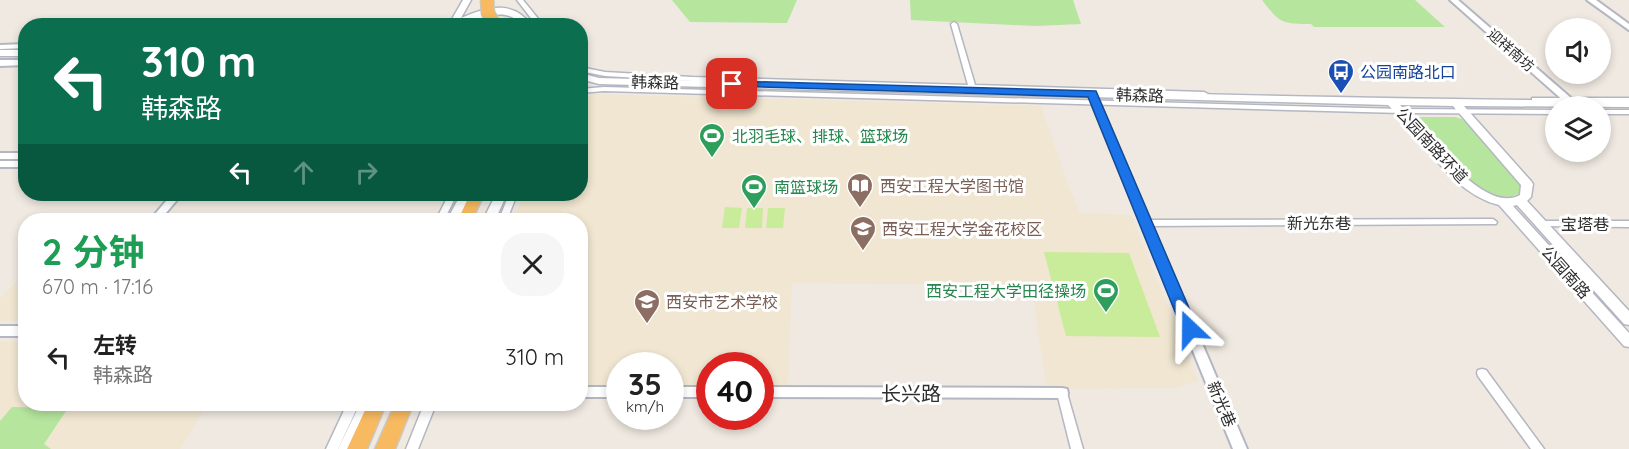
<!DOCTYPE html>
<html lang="zh">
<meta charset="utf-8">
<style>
:root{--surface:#fff;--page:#f6f6f6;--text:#222;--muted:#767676}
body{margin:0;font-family:Quicksand,"Noto Sans SC",sans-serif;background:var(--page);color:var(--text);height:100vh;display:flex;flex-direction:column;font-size:22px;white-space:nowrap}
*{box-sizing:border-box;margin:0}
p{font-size:20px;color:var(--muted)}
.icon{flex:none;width:33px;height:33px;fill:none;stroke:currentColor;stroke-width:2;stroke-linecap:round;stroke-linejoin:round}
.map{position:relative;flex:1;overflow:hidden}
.panel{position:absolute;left:18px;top:213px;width:570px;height:198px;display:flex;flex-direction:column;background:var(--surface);border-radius:24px;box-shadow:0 3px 9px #0003}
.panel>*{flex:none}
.guide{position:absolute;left:18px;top:18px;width:570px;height:183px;border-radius:24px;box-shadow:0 3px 9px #0003;background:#0b6e4f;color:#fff;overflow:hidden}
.fabs{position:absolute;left:1545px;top:18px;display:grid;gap:12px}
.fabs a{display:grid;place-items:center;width:66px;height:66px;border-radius:50%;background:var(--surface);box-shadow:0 3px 9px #0003;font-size:30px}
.speed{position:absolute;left:606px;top:352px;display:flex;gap:12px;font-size:30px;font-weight:700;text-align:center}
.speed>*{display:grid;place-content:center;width:78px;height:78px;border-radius:50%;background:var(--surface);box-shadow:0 3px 9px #0003;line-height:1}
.speed small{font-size:15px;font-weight:400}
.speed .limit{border:9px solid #d22;background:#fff;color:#111}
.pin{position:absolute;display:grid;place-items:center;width:51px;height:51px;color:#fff;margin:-26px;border-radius:12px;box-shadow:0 3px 9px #0006}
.me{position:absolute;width:66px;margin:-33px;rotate:337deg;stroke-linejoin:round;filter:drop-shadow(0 0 4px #0008)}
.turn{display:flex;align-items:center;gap:21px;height:126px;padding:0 24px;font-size:27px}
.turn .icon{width:78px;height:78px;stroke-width:2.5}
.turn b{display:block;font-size:42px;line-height:51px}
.lanes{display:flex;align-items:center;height:57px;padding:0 24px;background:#0003;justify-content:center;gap:30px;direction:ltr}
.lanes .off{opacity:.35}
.round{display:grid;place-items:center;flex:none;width:63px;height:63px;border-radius:24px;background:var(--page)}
.overview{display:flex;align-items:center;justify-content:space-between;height:102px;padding:0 24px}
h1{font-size:36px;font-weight:700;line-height:45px;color:#1e9e55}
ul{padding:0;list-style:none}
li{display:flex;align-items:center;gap:18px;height:84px;padding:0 24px}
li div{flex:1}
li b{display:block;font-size:22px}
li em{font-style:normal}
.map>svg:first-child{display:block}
.education{fill:#f0e6d1}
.green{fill:#b6e59e}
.pitch{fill:#c9ec9a}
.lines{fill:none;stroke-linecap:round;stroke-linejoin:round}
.minor-casing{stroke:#b4b7c1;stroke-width:3}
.tertiary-casing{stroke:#b4b7c1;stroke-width:4}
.secondary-casing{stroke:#b4b7c1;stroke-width:3}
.trunk-casing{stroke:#c9c9c9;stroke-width:3}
.minor{fill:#fff;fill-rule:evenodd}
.tertiary{fill:#fff;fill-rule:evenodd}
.secondary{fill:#fff;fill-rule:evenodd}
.trunk{fill:#f8ba60;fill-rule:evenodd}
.trunk-bridge-casing{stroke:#c9c9c9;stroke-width:15;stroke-linecap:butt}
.trunk-bridge{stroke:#f8ba60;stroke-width:13}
.route{fill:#1a73e8;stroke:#114b97;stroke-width:1.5}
.labels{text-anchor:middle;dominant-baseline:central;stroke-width:6;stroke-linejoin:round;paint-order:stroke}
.far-street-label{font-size:14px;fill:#2e2e2e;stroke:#fff}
.transit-label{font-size:16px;fill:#164399;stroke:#fff;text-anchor:start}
.street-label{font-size:16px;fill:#2e2e2e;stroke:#fff}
.leisure-label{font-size:16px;fill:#27864d;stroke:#fff;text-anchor:start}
.education-label{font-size:16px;fill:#785e54;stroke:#fff;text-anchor:start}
.near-street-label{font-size:20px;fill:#2e2e2e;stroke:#fff}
</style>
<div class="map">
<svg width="1629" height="449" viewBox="0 0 1629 449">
<rect width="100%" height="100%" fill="#efe9e1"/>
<path class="education" d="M593,94L1041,106L1066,179L1080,213L1131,215L1198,381L1175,388L1047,389L1031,285L792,283L788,388H761L760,366H710L709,389L671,388L670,366H620L619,388L581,387L580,220H513L524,194H580L581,100Z
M25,273V321H0V298Z
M0,341H25L26,404H208L180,449H0Z"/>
<path class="green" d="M672,0H797L787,23L690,22Z
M910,0H1073L1081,24L1036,26L911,20Z
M1262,0H1415L1445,27H1314L1311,24C1281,24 1280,23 1262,0Z
M1415,117H1455L1462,119L1519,179L1522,184L1520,193L1510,197L1497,196L1488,193L1470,182Z
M12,407L68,408L44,444L51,449H0V421Z"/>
<path class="pitch" d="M725,207L742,208L739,228H722Z
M747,208H763L762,228H745Z
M768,208H785L783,228H766Z
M1044,252L1129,253L1160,337L1066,336Z"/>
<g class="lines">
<defs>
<path id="minor" d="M517,0H523L544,26H537Z
M954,22L957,24L975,85L1204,92L1208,94L1204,96L692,81L605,76L580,71V67L605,72L692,77L968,85L951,24Z
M604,87L1401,109L1556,110V114L1401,113L604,91L580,93V89Z
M1532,98H1629V102H1532Z
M1600,110H1629V114H1600Z
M449,194H457L444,220H436Z
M509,194H517L507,220H499Z
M1493,219L1497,222L1496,224L1145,226L1141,223L1145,220Z
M1542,221H1629V227L1539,226L1538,224Z
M1482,369L1486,370L1544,449H1531L1478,376L1477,373L1478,370Z
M1062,389L1066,390L1067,393L1083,449H1071L1057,393L1058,390Z
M347,404H359L338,449H326Z
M424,404H436L418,449H406Z"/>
<path id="tertiary" d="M1450,0H1458L1571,98V102H1565Z
M1587,0H1596L1629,24V30Z
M26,44V48L0,49V45Z
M0,60H26V65L0,66Z
M1092,91L1096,94L1247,449H1233L1088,94Z
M0,153H26V159H0Z
M0,161H26V167H0Z
M172,194H182L160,220H150Z
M0,326H26V336H0Z
M580,387H620V397H580Z
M670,387H710V397H670Z
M760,387L1062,388L1067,389L1068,393L1067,397L1062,398L760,397Z"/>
<path id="secondary" d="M463,0H471L461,18C488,6 514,0 532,26H523C502,0 474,26 448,26Z
M0,50H26V56H0Z
M580,73L599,78C943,87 1286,99 1629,101V107L1464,106L1531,181L1533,184L1531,197L1527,201L1629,311V325L1624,324L1517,205L1513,206L1629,333V347L1624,346L1499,205C1452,194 1421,137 1388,105L599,84L580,79ZM1400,105L1453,106L1521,185L1520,195C1481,216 1424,128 1400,105Z
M461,194H472L459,220H447Z
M496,194H507L495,220H483Z
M360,404H374L354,449H338Z"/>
<path id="trunk" d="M470,194H484L472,220H458Z
M368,404H386L367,449H347Z
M395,404H413L395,449H375Z"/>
</defs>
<use href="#minor" class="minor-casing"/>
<use href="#tertiary" class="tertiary-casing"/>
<use href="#secondary" class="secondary-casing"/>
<use href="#trunk" class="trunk-casing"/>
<use href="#minor" class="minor"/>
<use href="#tertiary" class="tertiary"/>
<use href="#secondary" class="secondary"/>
<use href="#trunk" class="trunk"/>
<defs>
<path id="trunk-bridge" d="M487,0L488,13L495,26"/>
</defs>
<use href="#trunk-bridge" class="trunk-bridge-casing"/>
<use href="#trunk-bridge" class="trunk-bridge"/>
</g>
<path class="route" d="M732,81L1096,91L1198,329L1195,333H1184L1182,329L1088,97L728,86V82Z"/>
<defs>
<symbol id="bus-pin" viewBox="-11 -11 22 30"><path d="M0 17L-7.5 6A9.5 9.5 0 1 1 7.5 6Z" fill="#1a4fb4" stroke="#fff"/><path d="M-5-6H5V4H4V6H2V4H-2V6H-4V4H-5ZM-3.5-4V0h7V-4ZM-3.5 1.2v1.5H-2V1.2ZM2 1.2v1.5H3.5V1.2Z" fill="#fff"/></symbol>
<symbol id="stadium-pin" viewBox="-11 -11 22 30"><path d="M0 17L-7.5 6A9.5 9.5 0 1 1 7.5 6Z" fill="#2e9e5b" stroke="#fff"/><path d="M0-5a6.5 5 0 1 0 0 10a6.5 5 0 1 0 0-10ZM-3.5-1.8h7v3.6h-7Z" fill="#fff"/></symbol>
<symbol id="library-pin" viewBox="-11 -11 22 30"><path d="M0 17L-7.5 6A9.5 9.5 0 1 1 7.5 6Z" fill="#8d6e63" stroke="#fff"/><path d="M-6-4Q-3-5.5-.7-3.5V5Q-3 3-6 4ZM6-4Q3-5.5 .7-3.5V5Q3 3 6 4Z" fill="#fff"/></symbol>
<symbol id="university-pin" viewBox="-11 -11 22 30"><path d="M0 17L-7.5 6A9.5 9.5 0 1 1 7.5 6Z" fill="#8d6e63" stroke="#fff"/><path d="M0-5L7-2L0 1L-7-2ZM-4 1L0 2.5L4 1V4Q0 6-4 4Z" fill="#fff"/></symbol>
<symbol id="school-pin" viewBox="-11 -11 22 30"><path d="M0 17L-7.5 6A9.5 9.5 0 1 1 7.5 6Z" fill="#8d6e63" stroke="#fff"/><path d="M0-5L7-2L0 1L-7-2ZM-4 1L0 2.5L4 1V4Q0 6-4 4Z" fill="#fff"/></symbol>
</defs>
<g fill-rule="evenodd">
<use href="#bus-pin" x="1326" y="57" width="30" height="40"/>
<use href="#stadium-pin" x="697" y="121" width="30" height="40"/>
<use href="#library-pin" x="845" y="171" width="30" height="40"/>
<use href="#stadium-pin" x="739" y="172" width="30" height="40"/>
<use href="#university-pin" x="848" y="214" width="30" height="40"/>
<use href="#stadium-pin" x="1091" y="276" width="30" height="40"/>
<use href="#school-pin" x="632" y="287" width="30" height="40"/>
</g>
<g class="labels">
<g class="far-street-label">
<text transform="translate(1511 50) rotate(41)">迎祥南坊</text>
</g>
<g class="transit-label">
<text x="1360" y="72">公园南路北口</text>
</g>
<g class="street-label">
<text transform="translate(655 82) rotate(1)">韩森路</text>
<text transform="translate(1140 95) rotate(2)">韩森路</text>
<text transform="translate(1432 145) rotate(47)">公园南路环道</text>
<text x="1319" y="223">新光东巷</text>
<text x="1585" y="224">宝塔巷</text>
<text transform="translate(1566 272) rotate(48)">公园南路</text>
<text transform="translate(1222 404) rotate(67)">新光巷</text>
</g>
<g class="leisure-label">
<text x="732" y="136">北羽毛球、排球、篮球场</text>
<text x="774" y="187">南篮球场</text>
<text x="1086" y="291" text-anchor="end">西安工程大学田径操场</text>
</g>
<g class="education-label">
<text x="880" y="186">西安工程大学图书馆</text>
<text x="882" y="229">西安工程大学金花校区</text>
<text x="666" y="302">西安市艺术学校</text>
</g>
<g class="near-street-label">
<text x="911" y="393">长兴路</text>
</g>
</g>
</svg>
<div class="fabs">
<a><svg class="icon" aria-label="sound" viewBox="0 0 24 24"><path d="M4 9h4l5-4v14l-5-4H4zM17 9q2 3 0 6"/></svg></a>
<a><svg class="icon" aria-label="layers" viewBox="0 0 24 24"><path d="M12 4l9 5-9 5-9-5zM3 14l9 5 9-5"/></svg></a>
</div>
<div class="speed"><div>35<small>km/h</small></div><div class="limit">40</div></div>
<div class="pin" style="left:732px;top:84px;background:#d93025"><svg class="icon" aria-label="arrive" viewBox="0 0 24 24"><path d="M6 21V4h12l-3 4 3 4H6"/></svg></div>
<svg class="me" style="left:1190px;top:329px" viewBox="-20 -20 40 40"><path d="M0-17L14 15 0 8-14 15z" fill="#1a73e8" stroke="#fff" stroke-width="4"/></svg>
<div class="guide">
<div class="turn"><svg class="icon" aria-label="left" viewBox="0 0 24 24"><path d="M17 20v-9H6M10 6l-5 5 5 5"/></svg><div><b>310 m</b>韩森路</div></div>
<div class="lanes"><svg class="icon" aria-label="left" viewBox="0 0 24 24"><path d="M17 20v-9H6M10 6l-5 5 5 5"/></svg><svg class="icon off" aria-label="ahead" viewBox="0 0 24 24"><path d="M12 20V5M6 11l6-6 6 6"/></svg><svg class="icon off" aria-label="right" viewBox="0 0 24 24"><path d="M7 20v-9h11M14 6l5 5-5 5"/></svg></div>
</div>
<section class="panel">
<div class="overview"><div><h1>2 分钟</h1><p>670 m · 17:16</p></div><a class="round"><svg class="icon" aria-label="close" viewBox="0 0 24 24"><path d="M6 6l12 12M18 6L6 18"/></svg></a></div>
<ul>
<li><svg class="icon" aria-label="left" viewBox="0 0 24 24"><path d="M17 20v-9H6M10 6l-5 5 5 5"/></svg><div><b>左转</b><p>韩森路</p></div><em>310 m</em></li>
</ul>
</section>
</div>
